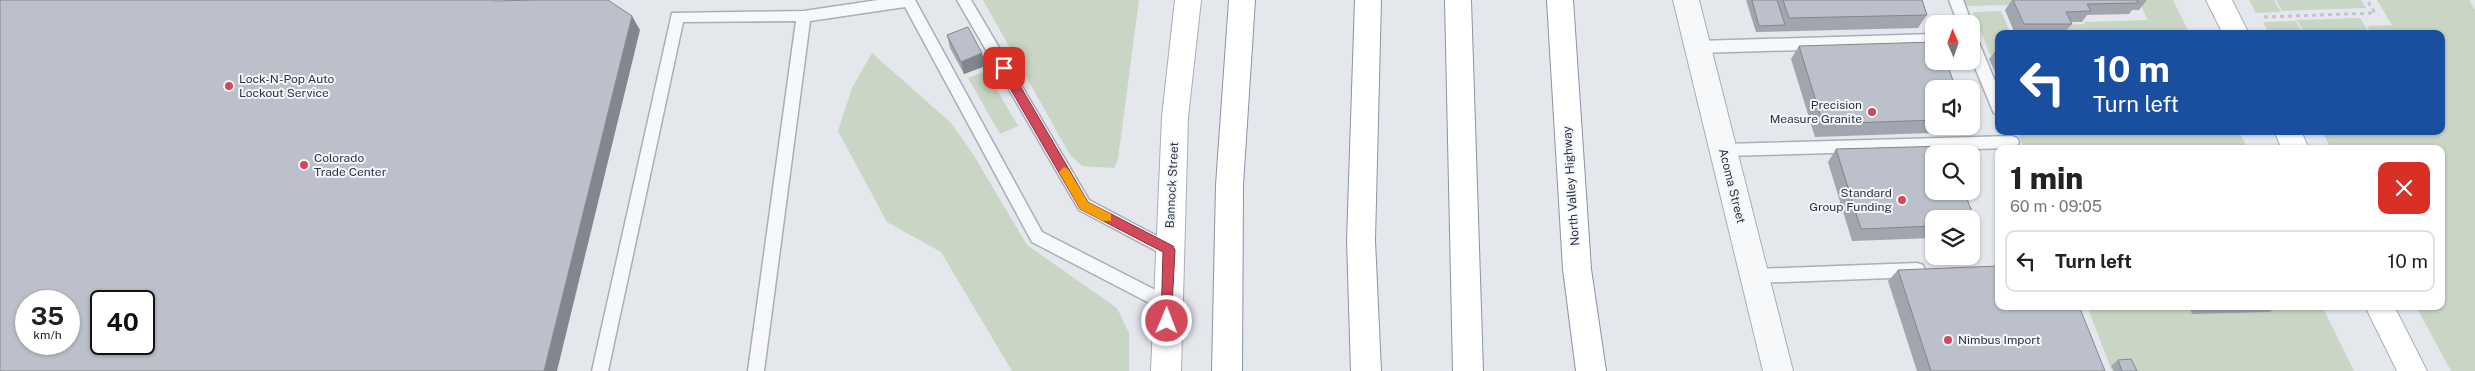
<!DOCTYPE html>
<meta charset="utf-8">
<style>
:root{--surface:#fff;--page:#f6f6f6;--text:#222;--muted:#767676;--line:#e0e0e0}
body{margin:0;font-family:"Public Sans",sans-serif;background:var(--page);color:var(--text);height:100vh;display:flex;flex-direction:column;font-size:19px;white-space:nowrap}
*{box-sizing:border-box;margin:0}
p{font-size:16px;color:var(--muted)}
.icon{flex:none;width:28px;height:28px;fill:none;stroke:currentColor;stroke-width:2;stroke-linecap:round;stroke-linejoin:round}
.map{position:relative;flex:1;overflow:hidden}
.details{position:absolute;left:1995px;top:145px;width:450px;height:165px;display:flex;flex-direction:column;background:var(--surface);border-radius:10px;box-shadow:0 1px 4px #0004}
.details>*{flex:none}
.guide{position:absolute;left:1995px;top:30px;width:450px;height:105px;border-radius:10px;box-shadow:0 1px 4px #0004;background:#1a4fa0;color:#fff;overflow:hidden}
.needle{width:32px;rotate:358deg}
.controls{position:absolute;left:1925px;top:15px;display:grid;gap:10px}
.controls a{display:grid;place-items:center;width:55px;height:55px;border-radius:10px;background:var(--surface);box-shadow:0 1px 4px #0004;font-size:25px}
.speed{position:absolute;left:15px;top:290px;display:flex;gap:10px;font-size:25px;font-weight:700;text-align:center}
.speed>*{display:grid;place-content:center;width:65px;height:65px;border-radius:50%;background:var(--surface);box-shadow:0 1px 4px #0004;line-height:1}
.speed small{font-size:12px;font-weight:400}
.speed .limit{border:2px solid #111;border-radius:8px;background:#fff;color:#111}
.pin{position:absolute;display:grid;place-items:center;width:42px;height:42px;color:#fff;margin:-21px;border-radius:10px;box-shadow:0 2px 8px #0006}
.me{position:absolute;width:55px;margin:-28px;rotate:1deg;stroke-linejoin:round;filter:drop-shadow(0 0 4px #0008)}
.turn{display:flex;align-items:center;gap:18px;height:105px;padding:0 15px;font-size:22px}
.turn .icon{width:65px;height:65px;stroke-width:2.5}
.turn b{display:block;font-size:35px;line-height:42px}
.round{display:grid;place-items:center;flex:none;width:52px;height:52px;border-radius:10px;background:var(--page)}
.head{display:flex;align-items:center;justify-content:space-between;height:85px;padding:0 15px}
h1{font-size:30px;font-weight:800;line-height:38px}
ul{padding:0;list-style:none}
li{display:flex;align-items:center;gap:15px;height:62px;margin:0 10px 8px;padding:0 5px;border:2px solid var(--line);border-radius:10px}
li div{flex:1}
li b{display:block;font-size:19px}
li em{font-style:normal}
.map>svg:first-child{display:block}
.green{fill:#c9d6c5}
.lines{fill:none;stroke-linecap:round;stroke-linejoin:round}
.lane-casing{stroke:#a9aeb7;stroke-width:3}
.street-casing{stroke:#a9aeb7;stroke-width:2}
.secondary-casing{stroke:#a9aeb7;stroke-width:2}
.highway-casing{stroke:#8b94a3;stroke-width:2}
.path{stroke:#c2c5cb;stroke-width:3;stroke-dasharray:4 4;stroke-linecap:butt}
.lane{fill:#f7f8fa;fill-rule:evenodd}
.street{fill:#f7f8fa;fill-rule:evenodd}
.secondary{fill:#fff;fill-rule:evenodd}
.highway{fill:#fff;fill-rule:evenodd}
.wall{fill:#a1a5ae}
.shaded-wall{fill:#83868d}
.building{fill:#bbc0ca;stroke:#83868d;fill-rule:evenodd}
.route{fill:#d1495b;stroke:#882f3b}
.slow{fill:#f59e0b}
.poi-dot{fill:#d1495b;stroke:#f4f6f9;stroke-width:2}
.labels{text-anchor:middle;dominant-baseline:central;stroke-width:4;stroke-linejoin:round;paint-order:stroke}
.poi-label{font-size:12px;fill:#2b3445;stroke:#f4f6f9;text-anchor:start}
.street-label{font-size:12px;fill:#2b3445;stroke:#f4f6f9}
</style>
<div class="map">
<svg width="2475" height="371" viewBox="0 0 2475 371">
<rect width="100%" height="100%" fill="#e4e7ec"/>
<path class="green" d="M983,0H1139L1118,159L1114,168L1082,166L1070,155Z
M1964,0H2048L2050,4L1966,6Z
M2138,0H2173L2190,34H2066L2062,25L2085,24L2084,22L2148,20Z
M2249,0H2274L2281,12L2256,13Z
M2276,0H2361L2366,8L2282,11Z
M2377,0H2469L2475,10V371H2451L2416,306H2441V149H2331L2322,131H2441V34H2372L2367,26L2392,25Z
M2001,11L2011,34H1999V77L1973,12Z
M2360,18L2370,34H2304L2297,20Z
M2296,21L2303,34H2269L2263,22Z
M872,53L951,123L973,154L1027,245L1117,308L1129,333V371H1012L941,252L887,222L838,131L852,88Z
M986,71L1018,126L1000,134L968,78Z
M2017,131H2239L2248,149H2024Z
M2087,306H2322L2354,371H2112Z"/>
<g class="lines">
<defs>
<path id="lane" d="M878,0H915L1042,232L1173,299L1175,304L1173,309L1167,311L1161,309L1032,242L905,7L810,21L764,371H748L796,21L683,22L608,371H592L672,13L804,11Z
M957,0H971L1089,200L1174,245L1177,250L1174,255L1169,257L1164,255L1079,210Z
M1949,0H1963L1972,24L1971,25L1958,24Z
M1934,34V46L1698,53L1693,51L1691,47L1693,43L1698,41Z
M1971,35L1976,36L1978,40L1999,91V115L1994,113L1992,109L1971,58Z
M2012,136L2017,138L2019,142L2017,146L2012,148L1723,156L1718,154L1716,150L1718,146L1723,144Z
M1917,263L1923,265L1925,270L1923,275L1917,277L1755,283L1749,281L1747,276L1749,271L1755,269Z"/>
<path id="street" d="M1673,0H1699L1793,371H1763Z"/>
<path id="secondary" d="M1175,0H1201L1188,117L1181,371H1151L1162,117Z
M2206,0H2232L2249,34H2223Z
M2274,131H2301L2309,149H2282Z
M2365,306H2394L2427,371H2397Z"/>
<path id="highway" d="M1229,0H1255L1243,185L1242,371H1212L1216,185Z
M1355,0H1381L1375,240L1381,371H1351L1347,240Z
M1445,0H1471L1483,371H1453Z
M1547,0H1573L1591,269L1606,371H1576L1563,269Z"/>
</defs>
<use href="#lane" class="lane-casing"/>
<use href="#street" class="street-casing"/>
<use href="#secondary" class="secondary-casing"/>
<use href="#highway" class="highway-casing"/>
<path class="path" d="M2264,17L2375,13L2367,0"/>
<use href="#lane" class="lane"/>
<use href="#street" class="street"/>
<use href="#secondary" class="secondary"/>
<use href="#highway" class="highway"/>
</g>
<path class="wall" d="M1746,0H1922L1927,15L1918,28L1756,32Z
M2012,0H2147L2139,10H2132L2129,14L2087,15L2082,22H2071L2072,24L2063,34H2015L2005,10Z
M947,35L982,53L985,66L964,74L950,48Z
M1799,46L1934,89V126H1963L1958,132L1815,137L1791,59Z
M1999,52V72H1995L1989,59L1994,53Z
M1948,146L1951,154H1934V191H1964L1977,225L1971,231V219H1934V238L1852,241L1828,162L1836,149Z
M1898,270L2105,371H1917L1888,281Z
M2189,306H2277L2270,312L2192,314Z
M2118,360L2137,371H2114L2111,366Z"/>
<path class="shaded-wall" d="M632,16L640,30L557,371H544Z
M982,53L985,66L964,74L961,62Z"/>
<path class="building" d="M0,0H494V1L536,0H608L632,16L544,371H0ZM26,301H69V344H26ZM101,301H144V344H101Z
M1752,0H1777L1785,25L1759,26Z
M1783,0H1922L1927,15L1789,18Z
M2013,0H2137L2138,3L2087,4L2091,11L2066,12L2072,24H2024Z
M968,27L982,53L961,62L947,35Z
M2153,32L2154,34H2095Z
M1934,42V61H1946L1956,89H1934V120L1823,124L1799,46Z
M1999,52V63L1994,53Z
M1948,146L1951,154H1934V191H1964L1977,225H1971V219H1934V226L1861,229L1836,149Z
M1999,266V306H2079L2105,371H1931L1898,270Z
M2131,359L2137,371H2122L2118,360Z"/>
<path class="route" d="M1004,64L1008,65L1088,202L1173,246L1175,250L1171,325H1163L1161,321L1163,252L1080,209L1000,71V65Z"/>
<path class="slow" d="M1064,167L1068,169L1088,202L1111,214V221H1103L1080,209L1059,172Z"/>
<g class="poi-dot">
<circle cx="229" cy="86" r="5"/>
<circle cx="1872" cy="112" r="5"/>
<circle cx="304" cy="165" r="5"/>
<circle cx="1902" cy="200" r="5"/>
<circle cx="1948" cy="340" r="5"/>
</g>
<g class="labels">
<g class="poi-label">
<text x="239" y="79">Lock-N-Pop Auto<tspan x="239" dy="14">Lockout Service</tspan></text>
<text x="1862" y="105" text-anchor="end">Precision<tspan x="1862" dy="14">Measure Granite</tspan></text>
<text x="314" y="158">Colorado<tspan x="314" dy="14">Trade Center</tspan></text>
<text x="1892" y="193" text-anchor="end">Standard<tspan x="1892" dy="14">Group Funding</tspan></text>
<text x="1958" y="340">Nimbus Import</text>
</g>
<g class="street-label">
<text transform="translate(1172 185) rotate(-87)">Bannock Street</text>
<text transform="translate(1571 186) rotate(-94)">North Valley Highway</text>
<text transform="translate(1732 186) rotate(76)">Acoma Street</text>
</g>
</g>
</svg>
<div class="controls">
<a><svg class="needle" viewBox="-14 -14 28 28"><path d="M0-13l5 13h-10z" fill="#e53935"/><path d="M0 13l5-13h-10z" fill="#767676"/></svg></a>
<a><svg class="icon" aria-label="sound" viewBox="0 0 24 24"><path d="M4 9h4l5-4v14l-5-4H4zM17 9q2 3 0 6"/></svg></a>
<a><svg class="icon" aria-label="search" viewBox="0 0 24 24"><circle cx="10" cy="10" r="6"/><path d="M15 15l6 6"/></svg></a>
<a><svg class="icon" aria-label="layers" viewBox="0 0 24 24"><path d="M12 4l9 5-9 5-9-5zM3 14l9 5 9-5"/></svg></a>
</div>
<div class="speed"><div>35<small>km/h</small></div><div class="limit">40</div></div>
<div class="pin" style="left:1004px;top:68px;background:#d93025"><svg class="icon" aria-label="arrive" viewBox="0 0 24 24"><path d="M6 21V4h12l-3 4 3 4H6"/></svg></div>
<svg class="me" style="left:1167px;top:321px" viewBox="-20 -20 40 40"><circle r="17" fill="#d1495b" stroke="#fff" stroke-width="3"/><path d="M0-11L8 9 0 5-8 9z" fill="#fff"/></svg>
<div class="guide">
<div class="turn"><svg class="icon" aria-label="left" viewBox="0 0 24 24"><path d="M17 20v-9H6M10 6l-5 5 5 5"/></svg><div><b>10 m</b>Turn left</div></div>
</div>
<section class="details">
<div class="head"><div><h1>1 min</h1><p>60 m · 09:05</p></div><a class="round" style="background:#d93025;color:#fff"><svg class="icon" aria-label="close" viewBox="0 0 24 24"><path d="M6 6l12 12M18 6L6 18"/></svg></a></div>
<ul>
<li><svg class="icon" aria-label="left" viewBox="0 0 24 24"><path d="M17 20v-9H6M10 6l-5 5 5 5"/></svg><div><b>Turn left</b></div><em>10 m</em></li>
</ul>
</section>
</div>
